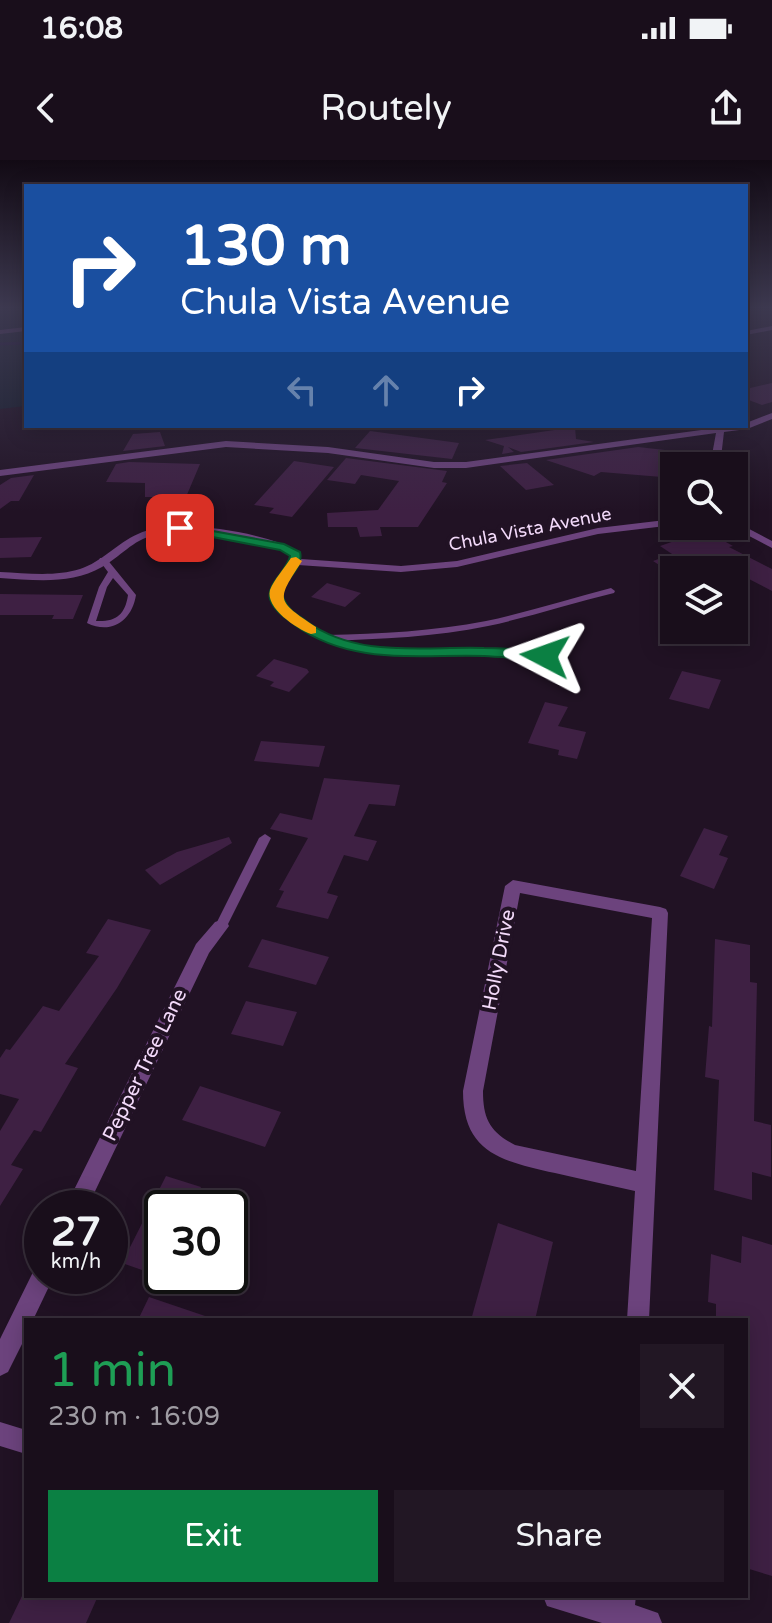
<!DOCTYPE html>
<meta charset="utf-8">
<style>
:root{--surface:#190e1b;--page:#221724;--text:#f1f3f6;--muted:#9f9ca3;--line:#372e3a;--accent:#0b8043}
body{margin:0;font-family:"Varela Round",sans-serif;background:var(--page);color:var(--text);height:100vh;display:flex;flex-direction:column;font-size:30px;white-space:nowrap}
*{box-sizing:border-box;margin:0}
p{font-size:26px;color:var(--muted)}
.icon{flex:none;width:44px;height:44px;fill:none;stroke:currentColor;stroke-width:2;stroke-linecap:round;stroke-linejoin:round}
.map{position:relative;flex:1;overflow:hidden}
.panel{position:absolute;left:24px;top:1158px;width:724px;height:280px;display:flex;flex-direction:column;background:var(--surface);border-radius:0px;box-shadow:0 4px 20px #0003,0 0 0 2px var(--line)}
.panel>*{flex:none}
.banner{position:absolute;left:24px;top:24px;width:724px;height:244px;border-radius:0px;box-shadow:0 4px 20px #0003,0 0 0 2px var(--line);background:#1a4fa0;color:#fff;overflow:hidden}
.controls{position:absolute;left:660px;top:292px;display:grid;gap:16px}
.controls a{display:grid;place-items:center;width:88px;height:88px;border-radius:0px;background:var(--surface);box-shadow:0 4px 20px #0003,0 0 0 2px var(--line);font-size:40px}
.speed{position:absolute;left:24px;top:1030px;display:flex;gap:16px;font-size:40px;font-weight:700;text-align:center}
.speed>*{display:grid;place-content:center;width:104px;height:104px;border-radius:50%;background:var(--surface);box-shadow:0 4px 20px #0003,0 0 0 2px var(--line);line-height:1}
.speed small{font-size:20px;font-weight:400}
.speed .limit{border:4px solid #111;border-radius:12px;background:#fff;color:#111}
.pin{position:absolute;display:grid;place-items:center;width:68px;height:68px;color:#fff;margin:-34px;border-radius:16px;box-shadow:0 4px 12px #0006}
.me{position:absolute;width:88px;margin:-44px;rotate:274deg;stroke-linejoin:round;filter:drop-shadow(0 0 6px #0008)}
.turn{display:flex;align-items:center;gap:28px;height:168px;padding:0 24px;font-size:36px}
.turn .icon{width:104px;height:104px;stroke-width:2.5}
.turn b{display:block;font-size:56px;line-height:68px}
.lanes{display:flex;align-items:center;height:76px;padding:0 24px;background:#0003;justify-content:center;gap:40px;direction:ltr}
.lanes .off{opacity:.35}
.round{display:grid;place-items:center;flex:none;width:84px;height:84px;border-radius:0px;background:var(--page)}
.headline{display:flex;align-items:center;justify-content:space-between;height:136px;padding:0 24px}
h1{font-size:48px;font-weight:600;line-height:60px;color:#1e9e55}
.cta{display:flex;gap:16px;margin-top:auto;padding:16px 24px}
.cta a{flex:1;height:92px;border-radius:0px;background:var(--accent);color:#fff;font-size:32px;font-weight:600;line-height:92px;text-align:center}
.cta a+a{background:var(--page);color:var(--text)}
.status{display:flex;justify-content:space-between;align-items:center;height:56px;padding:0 40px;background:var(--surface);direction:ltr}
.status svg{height:22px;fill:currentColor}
header{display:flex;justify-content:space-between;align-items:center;height:104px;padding:0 24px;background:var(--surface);font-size:36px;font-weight:600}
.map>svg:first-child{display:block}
.green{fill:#161e2d}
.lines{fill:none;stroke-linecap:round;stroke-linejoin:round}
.stream{stroke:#1e113e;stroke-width:3}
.building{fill:#3e2043}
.lane{fill:#6c437d;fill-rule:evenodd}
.street{fill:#6c437d;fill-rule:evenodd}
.route{fill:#0b8043;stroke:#07532c;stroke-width:2}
.slow{fill:#f59e0b}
.labels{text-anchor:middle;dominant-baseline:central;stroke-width:8;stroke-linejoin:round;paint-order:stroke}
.far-street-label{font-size:18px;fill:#f3dafa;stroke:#211224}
.street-label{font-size:20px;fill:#f3dafa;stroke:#211224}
</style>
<div class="status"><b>16:08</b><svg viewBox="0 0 49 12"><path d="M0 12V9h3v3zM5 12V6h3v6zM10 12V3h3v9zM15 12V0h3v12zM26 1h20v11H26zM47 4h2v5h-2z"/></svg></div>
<header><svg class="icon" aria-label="back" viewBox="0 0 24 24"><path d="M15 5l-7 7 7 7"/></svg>Routely<svg class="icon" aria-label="share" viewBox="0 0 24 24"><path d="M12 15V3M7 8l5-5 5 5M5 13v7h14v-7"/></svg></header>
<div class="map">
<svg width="772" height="1463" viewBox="0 0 772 1463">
<rect width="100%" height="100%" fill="#211224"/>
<path class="green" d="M0,146H26V246L0,249Z"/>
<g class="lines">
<path class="stream" d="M0,184L26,183"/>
</g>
<path class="building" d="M772,223V242L762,245L746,239V229Z
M575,267L576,279L594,282L521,292L508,287L514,292L502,294L504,286L485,280Z
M370,271L459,283L452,299L355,288Z
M160,272L165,286L123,291L133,274Z
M638,287L674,291V318L601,312L594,316L546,300Z
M346,298L447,311L442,322L447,323L418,367H380L382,376L360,377L357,367H328L327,353L378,350L399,321L361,315L355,324L327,320Z
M294,301L334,307L292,357L269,353L274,348L254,345Z
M129,302L200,304L186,337H145V323L106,322L116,304Z
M527,303L554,325L526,330L500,306Z
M34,315L19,341H11L0,349V325L11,318Z
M710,373L733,386L729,387L772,409V431L712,400L683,410H674L673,414L653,401L672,394L660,386L695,374L700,377Z
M42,377L31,397L0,398V378Z
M327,423L361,433L345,447L311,437Z
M0,434L83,435L73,459H52L54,455H0Z
M274,499L307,509L309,512L289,532L270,526L274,522L256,516Z
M682,511L721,520L709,549L669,539Z
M545,542L568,547L558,566L586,572L577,599L558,595L559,590L528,583Z
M261,581L325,586L319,607L254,601Z
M324,618L400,625L395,646L369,644L354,676L377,681L368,701L344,695L327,733L338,736L328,759L276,747L284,731L279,730L308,678L270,669L280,653L312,660Z
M704,668L728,676L719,695L728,698L714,729L680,716Z
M229,677L232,683L160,725L145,710L177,692Z
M108,759L151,770L117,828L65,904L78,908L41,972L34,970L11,1005L23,1009L0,1046V971L19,939L0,934V898L6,889L10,890L43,846L59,851L99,796L86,793Z
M262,779L329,797L316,825L248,807Z
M715,779L750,785V822L757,823L754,961L771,965V1017L752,1012V1040L714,1030L719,920L705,917L709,866L712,867Z
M246,841L297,852L283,886L231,874Z
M200,926L281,952L265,987L182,960Z
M166,1016L201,1027L191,1048H162V1117L122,1103Z
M498,1063L553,1082L535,1160H471Z
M742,1076L772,1085V1416L746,1408V1160H716V1144L708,1142L711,1094L741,1103Z
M149,1137L208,1157L207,1160H138Z
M22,1436H98L86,1463H9Z"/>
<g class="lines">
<path class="lane" d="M26,167V171L0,174V170Z
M100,398H106L136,435C132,461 111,475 87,463L99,427L108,412L99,400ZM113,418L128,435C125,455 116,462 96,461L107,427Z
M611,428L615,431L614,433C572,443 530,457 488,466C435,477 381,479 327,481L323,478L327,475C380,474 434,471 486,461C528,452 569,439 611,428Z
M265,674L271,678L227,766L225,769H217L215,766L259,678Z"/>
<path class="street" d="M772,166V170L746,175V171Z
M772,253V259L747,269L724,272L720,306H710L716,273L466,308H434L328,293L226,287L0,316V310L226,281L328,287L434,302H466L716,268L717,266H746V263Z
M674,359V365L598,374L457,407L401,412L298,405C294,413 283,423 282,431C279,442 290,451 298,456C312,466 329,478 346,483C408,501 489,481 554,493L556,496L550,500C527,498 505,496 482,496C418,495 351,505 296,466C286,458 275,451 271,439C267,424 289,410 291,395L281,389C241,381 194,363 154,375C133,380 120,397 102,407C71,425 34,420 0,418V412C26,413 55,417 80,409C102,402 117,383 138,374C175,357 265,372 300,392L301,399L401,406L457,401L598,368Z
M734,361L772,381V388L730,366H734Z
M513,720L660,747L666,749L668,753L649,1160H627L635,1031C608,1025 581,1019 555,1013C503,1001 463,994 463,931L505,726ZM520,733L652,758L636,1011L515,985C490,972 483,959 483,931Z
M221,760L227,762L229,766L209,793L87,1048H65L196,784L215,762Z
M42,1105V1116H54L33,1160H26V1176L8,1212L0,1216V1179L35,1108Z
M0,1262L26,1270V1294L0,1286Z
M543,1436H636L635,1445L658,1453L662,1463H602L547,1446Z"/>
</g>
<linearGradient id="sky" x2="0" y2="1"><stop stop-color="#120a14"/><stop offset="0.42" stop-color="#3d3950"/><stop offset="1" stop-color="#3d3950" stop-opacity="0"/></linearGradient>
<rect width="772" height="351" fill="url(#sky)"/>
<path class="route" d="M180,365L284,384L300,392C305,410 277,423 284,440C288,450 298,455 306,461C358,499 423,486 484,488C504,488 525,490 545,492L552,496L545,500C525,499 504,497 484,496C419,494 351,506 295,465C286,458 274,451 270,439C266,424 288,410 290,396L280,390L176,370V366Z"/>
<path class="slow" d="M296,397L302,401C276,441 276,440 316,467V473L311,474C297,469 265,448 270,430C274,420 285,407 291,398Z"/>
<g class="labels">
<g class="far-street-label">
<text transform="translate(530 369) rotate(-11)">Chula Vista Avenue</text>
</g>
<g class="street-label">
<text transform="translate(499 800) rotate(-79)">Holly Drive</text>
<text transform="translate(145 905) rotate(-64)">Pepper Tree Lane</text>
</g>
</g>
</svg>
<div class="controls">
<a><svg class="icon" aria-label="search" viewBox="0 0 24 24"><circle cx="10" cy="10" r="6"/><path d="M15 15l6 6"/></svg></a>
<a><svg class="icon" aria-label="layers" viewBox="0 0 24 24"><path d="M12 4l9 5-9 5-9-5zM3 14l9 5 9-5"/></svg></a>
</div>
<div class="speed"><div>27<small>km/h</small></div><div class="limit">30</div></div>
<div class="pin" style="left:180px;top:368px;background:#d93025"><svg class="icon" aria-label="arrive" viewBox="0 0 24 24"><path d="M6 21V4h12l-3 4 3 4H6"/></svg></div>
<svg class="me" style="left:545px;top:496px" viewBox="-20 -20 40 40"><path d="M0-17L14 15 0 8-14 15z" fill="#0b8043" stroke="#fff" stroke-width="4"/></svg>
<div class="banner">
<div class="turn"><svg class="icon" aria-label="right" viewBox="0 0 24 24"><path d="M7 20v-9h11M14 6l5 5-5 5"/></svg><div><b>130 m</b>Chula Vista Avenue</div></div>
<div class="lanes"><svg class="icon off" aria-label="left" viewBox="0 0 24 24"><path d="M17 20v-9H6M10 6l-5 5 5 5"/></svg><svg class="icon off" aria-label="ahead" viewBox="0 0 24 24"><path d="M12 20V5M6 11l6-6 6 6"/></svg><svg class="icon" aria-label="right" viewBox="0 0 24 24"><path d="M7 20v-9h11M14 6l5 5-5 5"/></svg></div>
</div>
<section class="panel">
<div class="headline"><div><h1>1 min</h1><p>230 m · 16:09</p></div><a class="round"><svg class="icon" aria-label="close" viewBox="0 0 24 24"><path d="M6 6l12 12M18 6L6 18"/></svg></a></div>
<div class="cta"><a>Exit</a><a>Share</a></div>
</section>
</div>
